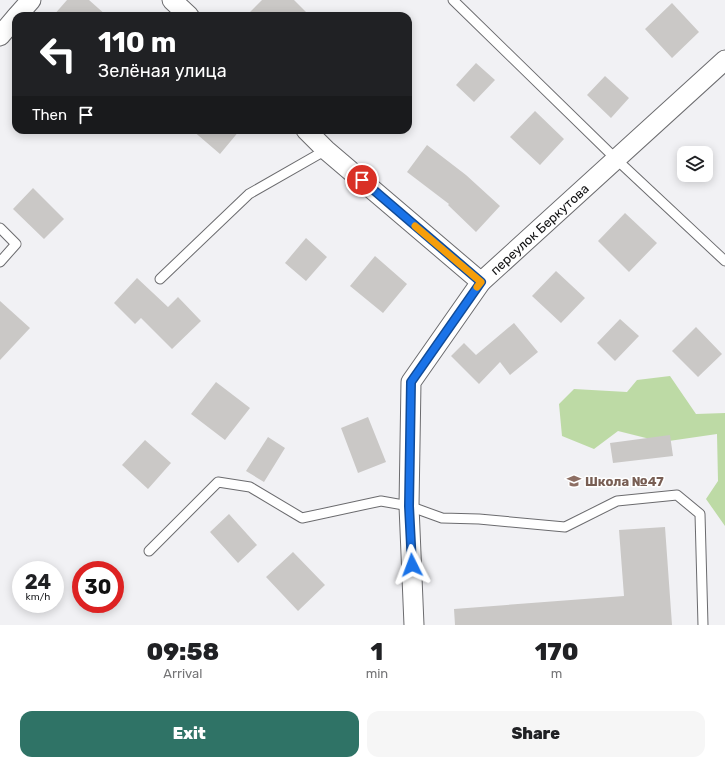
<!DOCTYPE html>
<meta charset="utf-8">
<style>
:root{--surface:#fff;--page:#f6f6f6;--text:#202124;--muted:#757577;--accent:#2f7366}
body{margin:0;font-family:Rubik,sans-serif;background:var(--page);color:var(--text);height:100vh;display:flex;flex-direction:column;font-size:15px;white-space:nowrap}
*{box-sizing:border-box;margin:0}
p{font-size:13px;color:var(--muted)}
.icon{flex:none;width:22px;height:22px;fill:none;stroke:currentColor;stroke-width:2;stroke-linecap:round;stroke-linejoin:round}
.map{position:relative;height:625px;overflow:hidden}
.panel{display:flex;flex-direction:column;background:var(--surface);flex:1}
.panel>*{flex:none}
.top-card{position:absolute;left:12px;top:12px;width:400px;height:122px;border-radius:12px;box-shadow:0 2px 10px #0003;background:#202124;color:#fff;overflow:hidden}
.controls{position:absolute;left:677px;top:146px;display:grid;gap:8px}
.controls a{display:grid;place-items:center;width:36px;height:36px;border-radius:8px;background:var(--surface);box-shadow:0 2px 10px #0003;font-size:20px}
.speed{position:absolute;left:12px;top:561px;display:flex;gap:8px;font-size:20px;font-weight:700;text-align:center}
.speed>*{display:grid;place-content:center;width:52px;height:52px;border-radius:50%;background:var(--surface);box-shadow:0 2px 10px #0003;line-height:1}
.speed small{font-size:10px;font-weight:400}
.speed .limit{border:6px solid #d22;background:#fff;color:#111}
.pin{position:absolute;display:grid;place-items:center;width:34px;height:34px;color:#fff;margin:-17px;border:2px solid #fff;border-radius:50%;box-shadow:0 1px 4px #0007}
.me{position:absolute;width:44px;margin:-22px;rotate:357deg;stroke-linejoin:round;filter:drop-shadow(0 0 3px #0008)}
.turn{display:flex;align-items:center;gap:14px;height:84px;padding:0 20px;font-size:18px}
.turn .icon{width:52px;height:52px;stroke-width:2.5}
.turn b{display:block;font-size:28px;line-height:34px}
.then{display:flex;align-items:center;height:38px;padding:0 20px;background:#0003;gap:8px;font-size:15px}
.eta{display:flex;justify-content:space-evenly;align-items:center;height:68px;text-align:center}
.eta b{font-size:24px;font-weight:800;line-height:28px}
.button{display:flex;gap:8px;margin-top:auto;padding:8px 20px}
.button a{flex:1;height:46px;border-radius:12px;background:var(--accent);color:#fff;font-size:16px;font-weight:800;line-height:46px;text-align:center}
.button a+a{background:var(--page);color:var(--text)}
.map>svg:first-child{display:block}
.green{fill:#bddaa5}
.building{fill:#cac8c6}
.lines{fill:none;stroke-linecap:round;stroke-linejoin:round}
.service-casing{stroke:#6b6b6e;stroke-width:11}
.minor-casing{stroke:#6b6b6e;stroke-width:21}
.service{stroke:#fff;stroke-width:9}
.minor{stroke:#fff;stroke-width:19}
.route-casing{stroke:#114b97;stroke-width:10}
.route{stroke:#1a73e8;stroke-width:7}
.slow{stroke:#f59e0b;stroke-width:7}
.labels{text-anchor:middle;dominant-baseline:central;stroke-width:3;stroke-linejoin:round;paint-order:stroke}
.street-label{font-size:13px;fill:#121213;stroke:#fff}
.education-label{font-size:13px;font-weight:bold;fill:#785e54;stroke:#fff;text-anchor:start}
</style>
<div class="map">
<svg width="725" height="625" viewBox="0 0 725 625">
<rect width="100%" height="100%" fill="#f1f1f4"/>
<path class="green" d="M670,376L696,414L725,413V526L706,499L718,481L717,434L662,442L618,431L594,449L562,436L559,404L574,389L627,392L637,380Z"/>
<path class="building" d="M67,0H89L107,16H53Z
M262,0H294L310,16H246Z
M672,3L699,32L672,58L645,29Z
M476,63L495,80L474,102L456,85Z
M605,76L629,98L611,118L587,95Z
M535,111L564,139L540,165L510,137Z
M192,130H240L220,154Z
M427,145L466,175L500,206L476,232L448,205L449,204L407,172Z
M33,188L64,219L44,239L13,209Z
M625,213L657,243L629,272L598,241Z
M306,238L327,257L306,281L285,263Z
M375,256L407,284L383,313L350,286Z
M556,271L585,298L561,323L532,296Z
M137,278L168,307L178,297L201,321L172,349L141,318L135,324L114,303Z
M0,301L30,328L0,360Z
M620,319L639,336L615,361L597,343Z
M514,323L538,352L510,375L500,362L479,384L451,356L464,343L476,355Z
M696,327L722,354L698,377L672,351Z
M216,382L250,408L225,440L191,414Z
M368,417L386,462L358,473L341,428Z
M670,435L673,456L613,463L610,443Z
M268,437L285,448L264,482L246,471Z
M145,440L171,463L148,489L122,465Z
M229,514L257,545L238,563L210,532Z
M665,527L672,625H455L454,609L624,596L619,530Z
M293,552L325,585L298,611L266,577Z"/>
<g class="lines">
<defs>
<path id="service" d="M453,0L616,159L725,261
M0,228L16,244L0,262
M160,279L249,194L326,150
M149,551L218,482L250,487L302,518L381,501L409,506L442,518L479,519L565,527L617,501L677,495L700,514L703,625"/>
<g id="minor">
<path d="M172,0L189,16"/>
<path d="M17,16L31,0"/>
<path d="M0,36L16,17"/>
<path d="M306,130L326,150L481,282"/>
<path id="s1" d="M414,625L409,506L411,382L481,282L725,60"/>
</g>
</defs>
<use href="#service" class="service-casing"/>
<use href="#minor" class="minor-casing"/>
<use href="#service" class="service"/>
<use href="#minor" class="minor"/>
</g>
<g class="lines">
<defs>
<path id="route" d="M362,180L481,282L411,382L409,506L412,565"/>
</defs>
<use href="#route" class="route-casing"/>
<use href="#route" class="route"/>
<path class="slow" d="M415,226L481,282L477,287"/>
</g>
<defs>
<symbol id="school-bare" viewBox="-9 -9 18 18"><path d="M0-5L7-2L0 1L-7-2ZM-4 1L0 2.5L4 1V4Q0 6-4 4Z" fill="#8d6e63" stroke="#fff" stroke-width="2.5" paint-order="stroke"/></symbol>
</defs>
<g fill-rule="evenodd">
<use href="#school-bare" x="564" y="471" width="20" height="20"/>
</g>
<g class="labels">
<g class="street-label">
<text stroke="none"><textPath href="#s1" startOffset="444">переулок Беркутова</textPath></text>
</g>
<g class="education-label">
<text x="585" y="481">Школа №47</text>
</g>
</g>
</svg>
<div class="controls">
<a><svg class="icon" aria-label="layers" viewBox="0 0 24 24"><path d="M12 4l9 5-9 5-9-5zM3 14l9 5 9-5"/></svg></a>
</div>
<div class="speed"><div>24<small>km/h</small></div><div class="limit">30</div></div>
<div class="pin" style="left:362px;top:180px;background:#d93025"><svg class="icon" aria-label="arrive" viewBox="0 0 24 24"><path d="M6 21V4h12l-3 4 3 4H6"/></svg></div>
<svg class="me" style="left:412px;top:565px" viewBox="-20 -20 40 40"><path d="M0-17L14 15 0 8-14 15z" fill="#1a73e8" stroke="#fff" stroke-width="4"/></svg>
<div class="top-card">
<div class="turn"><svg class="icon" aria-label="left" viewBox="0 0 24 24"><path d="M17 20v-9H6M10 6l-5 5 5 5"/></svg><div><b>110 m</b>Зелёная улица</div></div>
<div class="then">Then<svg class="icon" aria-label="arrive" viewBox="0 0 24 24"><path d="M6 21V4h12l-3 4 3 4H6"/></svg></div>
</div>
</div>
<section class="panel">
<div class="eta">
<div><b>09:58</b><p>Arrival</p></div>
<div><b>1</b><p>min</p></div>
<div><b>170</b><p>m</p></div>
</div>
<div class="button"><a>Exit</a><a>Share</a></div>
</section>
